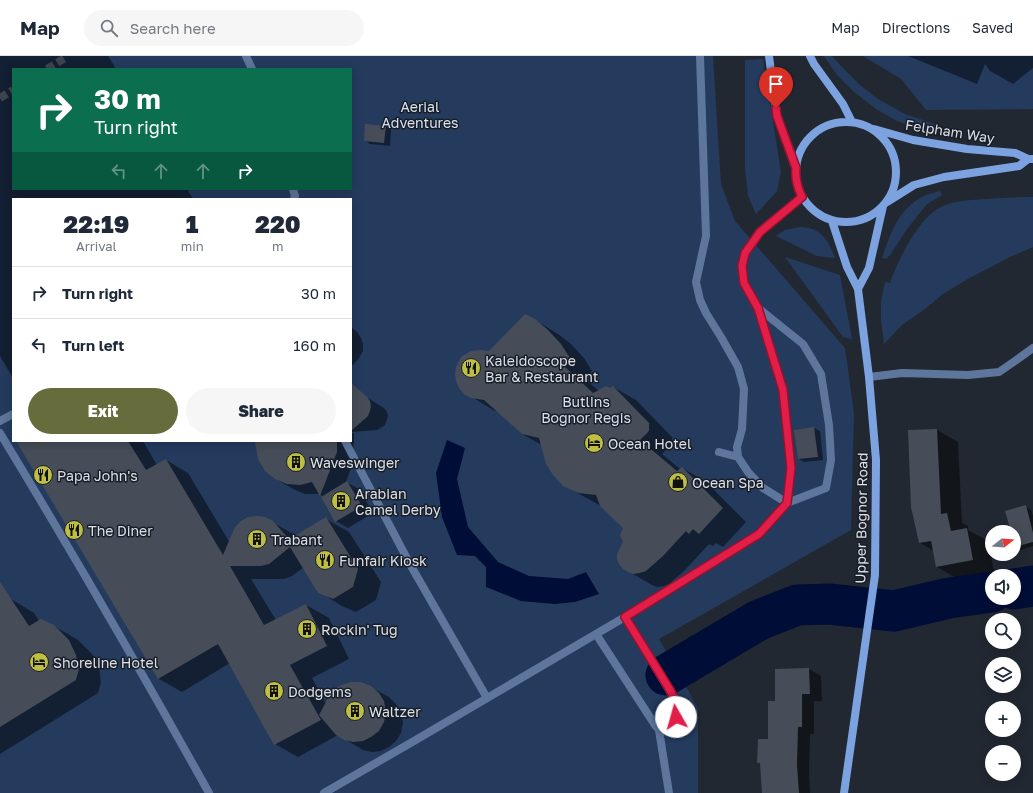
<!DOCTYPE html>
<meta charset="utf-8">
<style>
:root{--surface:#fff;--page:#f6f6f7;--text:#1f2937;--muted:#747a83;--line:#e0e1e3;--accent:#676c3c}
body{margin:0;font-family:"Golos Text",sans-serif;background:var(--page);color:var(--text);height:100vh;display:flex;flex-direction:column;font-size:15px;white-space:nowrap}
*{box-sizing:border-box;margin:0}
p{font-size:13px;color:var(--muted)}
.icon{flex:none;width:22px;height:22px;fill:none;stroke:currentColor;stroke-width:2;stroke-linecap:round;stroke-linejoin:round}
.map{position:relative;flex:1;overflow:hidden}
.side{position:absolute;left:12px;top:142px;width:340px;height:244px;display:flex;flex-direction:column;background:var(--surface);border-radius:0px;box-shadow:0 2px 10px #0003}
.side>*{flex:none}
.hud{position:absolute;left:12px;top:12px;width:340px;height:122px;border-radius:0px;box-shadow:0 2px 10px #0003;background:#0b6e4f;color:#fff;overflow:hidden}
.needle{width:26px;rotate:73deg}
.buttons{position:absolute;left:985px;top:469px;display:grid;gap:8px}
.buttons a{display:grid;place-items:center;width:36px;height:36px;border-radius:50%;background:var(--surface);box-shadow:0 2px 10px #0003;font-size:20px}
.pin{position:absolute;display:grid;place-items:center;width:34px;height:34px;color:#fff;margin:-41px -17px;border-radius:50% 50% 50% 0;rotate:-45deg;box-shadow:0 0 4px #0007}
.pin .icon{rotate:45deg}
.me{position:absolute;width:44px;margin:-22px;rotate:353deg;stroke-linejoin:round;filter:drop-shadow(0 0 3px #0008)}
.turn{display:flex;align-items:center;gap:14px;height:84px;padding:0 16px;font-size:18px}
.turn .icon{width:52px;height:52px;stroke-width:2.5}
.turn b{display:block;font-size:28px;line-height:34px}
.lanes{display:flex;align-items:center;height:38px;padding:0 16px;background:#0003;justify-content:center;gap:20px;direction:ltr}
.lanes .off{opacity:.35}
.eta{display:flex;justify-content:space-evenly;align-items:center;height:68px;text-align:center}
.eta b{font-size:24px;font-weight:800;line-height:28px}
.action{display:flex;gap:8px;margin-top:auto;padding:8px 16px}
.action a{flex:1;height:46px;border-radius:24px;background:var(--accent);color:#fff;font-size:16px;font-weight:800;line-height:46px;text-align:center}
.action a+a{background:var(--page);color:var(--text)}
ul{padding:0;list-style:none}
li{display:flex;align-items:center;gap:12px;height:52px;padding:0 16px;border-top:1px solid var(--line)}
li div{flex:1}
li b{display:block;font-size:15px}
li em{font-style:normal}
header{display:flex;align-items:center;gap:24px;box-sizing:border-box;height:56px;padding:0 20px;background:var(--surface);border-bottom:1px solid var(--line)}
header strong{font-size:19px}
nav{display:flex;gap:22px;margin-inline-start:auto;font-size:14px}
.search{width:280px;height:36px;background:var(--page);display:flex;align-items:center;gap:10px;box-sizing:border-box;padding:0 14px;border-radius:22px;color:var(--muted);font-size:15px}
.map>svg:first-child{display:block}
.green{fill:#243b5e;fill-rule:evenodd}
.water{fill:#000d36}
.shadow{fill:#0007}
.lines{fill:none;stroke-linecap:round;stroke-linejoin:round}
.river{stroke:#000d36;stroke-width:41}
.building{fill:#464d58}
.street-tunnel{stroke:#3e444d;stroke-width:8;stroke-dasharray:8 4;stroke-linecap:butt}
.lane{stroke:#5e769c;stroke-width:8}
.street{stroke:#5e769c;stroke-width:8}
.secondary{stroke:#7ca2df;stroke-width:8}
.route-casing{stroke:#92132f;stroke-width:10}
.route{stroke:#e11d48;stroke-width:7}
.labels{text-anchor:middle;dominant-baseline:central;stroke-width:3;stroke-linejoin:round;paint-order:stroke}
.park-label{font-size:14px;fill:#d8e2f1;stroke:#181e28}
.street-label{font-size:14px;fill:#dce0e7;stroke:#181e28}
.poi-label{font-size:14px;fill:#dce0e7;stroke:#181e28;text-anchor:start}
</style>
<header>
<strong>Map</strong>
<div class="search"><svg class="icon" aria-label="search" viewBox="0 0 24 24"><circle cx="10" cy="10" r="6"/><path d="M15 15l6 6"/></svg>Search here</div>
<nav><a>Map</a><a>Directions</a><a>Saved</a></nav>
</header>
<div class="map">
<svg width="1033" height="737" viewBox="0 0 1033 737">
<rect width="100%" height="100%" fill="#222832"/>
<path class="green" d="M0,0H713L721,128L735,165L845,292L854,357L851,474L659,583L698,652V737H0ZM13,13H351V133H13ZM13,143H351V385H13Z
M824,0H832L842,11L860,29L878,43L905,58L937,69L935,79L897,65L876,53L854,36L837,19Z
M863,0H1033V53L926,54L901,23Z
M763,3L781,116L777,135L756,158L748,140L745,112V4Z
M940,135L942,139L927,148L907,173L890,199L886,203L882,202C890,180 896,158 917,144C923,139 933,137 940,135Z
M1033,141V191L1010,201L966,224L943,238L925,253L902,269L884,288L881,264V245L885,226L890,227C897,206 919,162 939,152C954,144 971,144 987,143C1002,142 1018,141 1033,141Z
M800,171C822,172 828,184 835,202L817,200L776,180L785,174Z
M785,201L840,219L852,283L843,281Z"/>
<path class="water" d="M447,384L465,392L457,423L468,471L498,506L529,520L568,523L586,516L599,538L575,546L555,548L521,545L486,531V511L475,500L457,499L442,461L436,417Z"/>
<path class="shadow" d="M0,0H108L115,11L114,13H13V133H187L193,143H13V322L0,300Z
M908,0H1033V12L1013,28L990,15L985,8L977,28Z
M386,71L391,74L390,90L370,88L365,84Z
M535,264L558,278L571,288L584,302L592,315L585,323L599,335L611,333L613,331L636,344L672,381V388L662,398L680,413L682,412L705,425L746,466L723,491L716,487L713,490L709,488L686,513L669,528L664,530L657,531L652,529L628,515L624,486V471L601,450L563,429L542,389L522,378L498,355H495L465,337L490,296Z
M351,271L357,276L361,282L363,288V295L359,302L354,308L351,310Z
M351,337L363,339L384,352L387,356L388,360L385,369L377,374L351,376Z
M814,372L820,375L823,404L804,406L799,403Z
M937,374L958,386L962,467L968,470V474L988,485L994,515L958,523L937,511L934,495L920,487Z
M351,376L354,378L353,406L346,426L359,433L373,457L348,472L336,465L323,441L320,438H305L293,433L276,423L258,385H351Z
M18,385H143L157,409L166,404L188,417L230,487L272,466L295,479L326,463L349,476L381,526L376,544L356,556L342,550L319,536L304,511L292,520L284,523H251L276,564L306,549L329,562L349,603L312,622L326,648L370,631L389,641L396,648L401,657L403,667L401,677L396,685L389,691L381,695L372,696L363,694L338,679L298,701L275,688L230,607L182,636L159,623Z
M1026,451L1031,454L1033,460V490L1021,494L1016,490L1014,484V476H1012Z
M0,543H11L34,557L39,565L54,570L78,584L92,598L99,613L101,626L98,637L0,698Z
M809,613L821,620L822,645H814V678H810L809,716L810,737H763L761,708L758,706L769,684L776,646Z"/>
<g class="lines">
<path class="river" d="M1014,533L1033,530
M666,619L759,564L797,549L829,548L894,555L949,542L992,536"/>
</g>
<path class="building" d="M365,68L386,70L384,87L364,85Z
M525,258L535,263L548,274L561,288L570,302L563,309L593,337L606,330L610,332L613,330L649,367V375L640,384L677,415L682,411L723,452L699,478L693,473L689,478L686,475L663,500L646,515L640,517L633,518L628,516L623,513L619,508L617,503V498L623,486L620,479L623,472L600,450L596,439L578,437L563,430L553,419L546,408L539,382L522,378L484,344L471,342L464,338L459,332L456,325L455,318L456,311L461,301L471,295L482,294L489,295Z
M351,327L367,341L370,345L371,350L370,355L368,360L351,375Z
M814,371L818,401L798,403L794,374Z
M937,373L941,458L947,457L951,475L967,472L973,504L936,511L931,485L919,487L911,451L908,374Z
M16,385H128L146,414L166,403L223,499L235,471L241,465L248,461L257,460L265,461L273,465L289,483L326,461L358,513L353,531L333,543L318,537L290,491L269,508L261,510H230L264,569L306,548L327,590L290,609L321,664L274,689L218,588L158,623Z
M255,385H337V396L320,440L312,426L300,429L287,428L275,423L265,415L258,403Z
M347,425L362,450L335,466L321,441Z
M1026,449L1033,477V486L1015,491L1014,476H1011L1005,455Z
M0,526L29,570L41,563L54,569L69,584L76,599L79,613L76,624L0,671Z
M809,612L810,638H802V671H798L797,709L799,737H762L760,707H757L758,683H768V645H775V613Z
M351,626H361L371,630L379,637L384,645L386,656L384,666L379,675L371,681L363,685L353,686L344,684L336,679L319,659L332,635L341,629Z"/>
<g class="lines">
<path class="street-tunnel" d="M47,13L65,2
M0,42L13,34"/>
<path class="lane" d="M700,0L706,180L696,226L700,244L706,257L721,281L738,311L744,333L742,373L737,391L738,401L748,416L763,432L787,447
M869,321L902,317L968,319L999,316L1015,305L1033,292
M719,396L738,401
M787,447L791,412L783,334L758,252L744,227L742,210L745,197L759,176L802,141
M625,561L669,634L677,649L676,661L659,674
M596,578L655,669L659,674L669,737
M324,737L414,685L625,561L759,478L787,447L826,432L831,404L829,369L821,318L803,288L758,252"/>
<path class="street" d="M246,0L252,13
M293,133L295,140L294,143
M0,365L13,358
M0,377C72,496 142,616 209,737
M345,385L411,510L487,642"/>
<path class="secondary" d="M769,0L777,60L795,111
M810,0L814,8L843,48L852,66
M796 116a50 50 0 1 1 100 0a50 50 0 1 1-100 0Z
M874,73L913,84L967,93L1015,97L1028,103H1033
M887,146L914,129L944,121L1019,110L1028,103
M832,165L847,211L858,233L869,321L876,404L875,519L844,737
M858,233L869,212L883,150"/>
</g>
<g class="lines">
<defs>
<path id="route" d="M676,661L677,649L670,634L625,561L759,478L787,447L791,412L783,334L758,252L744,227L742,210L745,197L760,176L802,141C797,131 795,122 796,112L777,60L776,52"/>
</defs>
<use href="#route" class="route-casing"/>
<use href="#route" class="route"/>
</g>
<defs>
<symbol id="restaurant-disc" viewBox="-11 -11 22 22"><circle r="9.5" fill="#bebf42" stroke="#181e28"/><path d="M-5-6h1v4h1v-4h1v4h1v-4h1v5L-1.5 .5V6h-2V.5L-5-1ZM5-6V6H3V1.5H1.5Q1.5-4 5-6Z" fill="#111"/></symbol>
<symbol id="hotel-disc" viewBox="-11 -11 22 22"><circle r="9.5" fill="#bebf42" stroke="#181e28"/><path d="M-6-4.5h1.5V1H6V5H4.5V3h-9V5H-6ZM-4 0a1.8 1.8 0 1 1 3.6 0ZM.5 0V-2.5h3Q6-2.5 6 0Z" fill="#111"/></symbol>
<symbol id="building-disc" viewBox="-11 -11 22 22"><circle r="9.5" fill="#bebf42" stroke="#181e28"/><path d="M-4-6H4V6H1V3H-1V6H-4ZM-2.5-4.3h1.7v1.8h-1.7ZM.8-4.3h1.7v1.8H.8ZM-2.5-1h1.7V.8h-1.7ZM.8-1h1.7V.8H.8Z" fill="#111"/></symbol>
<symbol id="shop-disc" viewBox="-11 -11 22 22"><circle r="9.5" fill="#bebf42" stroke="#181e28"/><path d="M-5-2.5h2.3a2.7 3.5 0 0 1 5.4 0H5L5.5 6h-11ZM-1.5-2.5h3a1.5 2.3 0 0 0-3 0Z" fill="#111"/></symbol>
</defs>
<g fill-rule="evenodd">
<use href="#restaurant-disc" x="460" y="301" width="22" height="22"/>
<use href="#hotel-disc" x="583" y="376" width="22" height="22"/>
<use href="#building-disc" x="285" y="395" width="22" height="22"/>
<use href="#restaurant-disc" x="32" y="408" width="22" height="22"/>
<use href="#shop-disc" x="667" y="415" width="22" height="22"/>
<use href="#building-disc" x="330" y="434" width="22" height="22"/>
<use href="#restaurant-disc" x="63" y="463" width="22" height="22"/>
<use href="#building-disc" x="246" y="472" width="22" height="22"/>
<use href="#restaurant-disc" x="314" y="493" width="22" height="22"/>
<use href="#building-disc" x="296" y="562" width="22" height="22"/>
<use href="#hotel-disc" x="28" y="595" width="22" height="22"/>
<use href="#building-disc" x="263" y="624" width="22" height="22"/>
<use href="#building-disc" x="344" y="644" width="22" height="22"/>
</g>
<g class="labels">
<g class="park-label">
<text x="420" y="50">Aerial<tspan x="420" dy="16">Adventures</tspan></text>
<text x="586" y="345">Butlins<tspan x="586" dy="16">Bognor Regis</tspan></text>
</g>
<g class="street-label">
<text transform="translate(950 75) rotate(9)">Felpham Way</text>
<text transform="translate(861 462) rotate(-89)">Upper Bognor Road</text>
</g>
<g class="poi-label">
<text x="485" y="304">Kaleidoscope<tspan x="485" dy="16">Bar &amp; Restaurant</tspan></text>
<text x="608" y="387">Ocean Hotel</text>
<text x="310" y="406">Waveswinger</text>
<text x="57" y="419">Papa John's</text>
<text x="692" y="426">Ocean Spa</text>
<text x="355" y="437">Arabian<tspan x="355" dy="16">Camel Derby</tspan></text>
<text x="88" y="474">The Diner</text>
<text x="271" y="483">Trabant</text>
<text x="339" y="504">Funfair Kiosk</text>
<text x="321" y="573">Rockin' Tug</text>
<text x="53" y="606">Shoreline Hotel</text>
<text x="288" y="635">Dodgems</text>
<text x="369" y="655">Waltzer</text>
</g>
</g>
</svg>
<div class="buttons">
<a><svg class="needle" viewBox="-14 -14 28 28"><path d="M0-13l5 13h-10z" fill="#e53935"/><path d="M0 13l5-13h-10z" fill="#747a83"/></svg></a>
<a><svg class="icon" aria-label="sound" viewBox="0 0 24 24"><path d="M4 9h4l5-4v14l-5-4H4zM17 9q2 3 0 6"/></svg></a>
<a><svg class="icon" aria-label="search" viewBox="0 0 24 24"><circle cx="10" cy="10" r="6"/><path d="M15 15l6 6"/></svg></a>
<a><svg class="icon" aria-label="layers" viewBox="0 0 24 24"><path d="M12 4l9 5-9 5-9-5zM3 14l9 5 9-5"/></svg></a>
<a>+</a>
<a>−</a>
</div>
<div class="pin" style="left:776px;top:52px;background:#d93025"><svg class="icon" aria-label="arrive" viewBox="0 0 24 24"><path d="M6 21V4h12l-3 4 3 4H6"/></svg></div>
<svg class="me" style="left:676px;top:661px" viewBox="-20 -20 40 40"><circle r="19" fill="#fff"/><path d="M0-13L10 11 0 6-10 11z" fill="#e11d48"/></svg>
<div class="hud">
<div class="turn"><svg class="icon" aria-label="right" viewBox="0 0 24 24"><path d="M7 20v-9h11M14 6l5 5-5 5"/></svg><div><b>30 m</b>Turn right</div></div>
<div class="lanes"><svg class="icon off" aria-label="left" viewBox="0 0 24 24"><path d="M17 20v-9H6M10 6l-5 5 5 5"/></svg><svg class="icon off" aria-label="ahead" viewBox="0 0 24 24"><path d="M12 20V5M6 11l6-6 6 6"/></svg><svg class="icon off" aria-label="ahead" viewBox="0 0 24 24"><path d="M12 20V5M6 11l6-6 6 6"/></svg><svg class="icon" aria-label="right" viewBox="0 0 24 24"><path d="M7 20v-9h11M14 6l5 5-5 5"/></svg></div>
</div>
<section class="side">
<div class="eta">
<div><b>22:19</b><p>Arrival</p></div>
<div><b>1</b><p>min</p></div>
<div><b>220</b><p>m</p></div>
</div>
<ul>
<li><svg class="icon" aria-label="right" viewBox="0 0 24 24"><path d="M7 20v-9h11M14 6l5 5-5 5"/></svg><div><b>Turn right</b></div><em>30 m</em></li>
<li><svg class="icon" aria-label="left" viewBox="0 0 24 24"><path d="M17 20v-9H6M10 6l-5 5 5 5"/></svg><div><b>Turn left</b></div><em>160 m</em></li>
</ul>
<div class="action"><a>Exit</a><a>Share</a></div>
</section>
</div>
